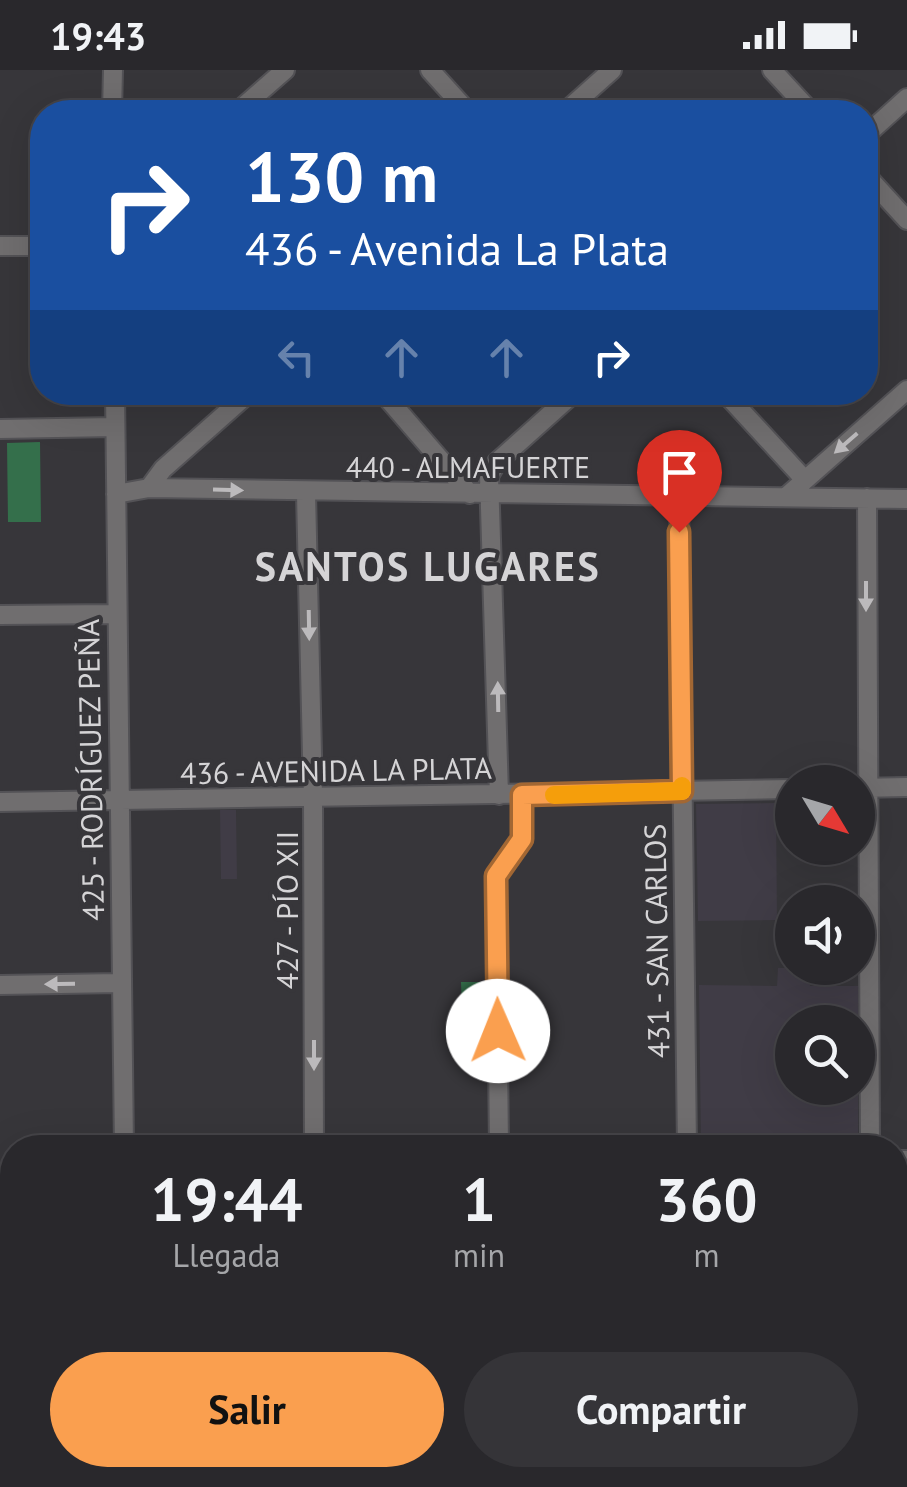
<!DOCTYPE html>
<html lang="es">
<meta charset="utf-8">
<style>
:root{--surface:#29282c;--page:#353438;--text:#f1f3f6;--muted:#a5a6a9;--line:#454448;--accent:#fa9f4f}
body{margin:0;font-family:"PT Sans",sans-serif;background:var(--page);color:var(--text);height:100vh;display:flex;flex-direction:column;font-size:38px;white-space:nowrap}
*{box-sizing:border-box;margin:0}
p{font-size:32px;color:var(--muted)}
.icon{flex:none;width:55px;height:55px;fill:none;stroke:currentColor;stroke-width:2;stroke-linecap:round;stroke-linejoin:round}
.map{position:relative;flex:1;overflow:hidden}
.details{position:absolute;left:0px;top:1065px;width:908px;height:352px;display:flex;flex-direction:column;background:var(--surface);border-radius:40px 40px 0 0;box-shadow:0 10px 40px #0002,0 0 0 2px var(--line)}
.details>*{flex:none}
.hud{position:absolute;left:30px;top:30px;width:848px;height:305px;border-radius:40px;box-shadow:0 10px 40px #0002,0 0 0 2px var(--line);background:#1a4fa0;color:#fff;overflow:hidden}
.needle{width:65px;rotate:128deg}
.tools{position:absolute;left:775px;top:695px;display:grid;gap:20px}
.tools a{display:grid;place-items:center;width:100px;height:100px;border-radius:50%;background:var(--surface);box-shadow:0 10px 40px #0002,0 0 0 2px var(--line);font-size:50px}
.pin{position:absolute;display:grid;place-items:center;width:85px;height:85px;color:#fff;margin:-102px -42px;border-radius:50% 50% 50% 0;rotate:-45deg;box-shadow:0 0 10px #0007}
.pin .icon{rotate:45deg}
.me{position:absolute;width:110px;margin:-55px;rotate:359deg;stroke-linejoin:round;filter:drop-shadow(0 0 8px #0008)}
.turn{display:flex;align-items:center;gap:35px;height:210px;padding:0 50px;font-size:45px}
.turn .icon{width:130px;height:130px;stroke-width:2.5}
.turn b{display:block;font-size:70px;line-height:85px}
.lanes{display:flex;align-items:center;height:95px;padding:0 50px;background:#0003;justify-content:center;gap:50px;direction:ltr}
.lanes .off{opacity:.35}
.eta{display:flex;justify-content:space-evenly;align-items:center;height:170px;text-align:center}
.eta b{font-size:60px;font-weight:600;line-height:70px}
.cta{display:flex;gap:20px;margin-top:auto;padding:20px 50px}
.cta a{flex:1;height:115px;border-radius:60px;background:var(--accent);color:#111;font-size:40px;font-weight:600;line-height:115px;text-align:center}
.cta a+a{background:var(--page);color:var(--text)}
.status{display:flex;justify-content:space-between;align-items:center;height:70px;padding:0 50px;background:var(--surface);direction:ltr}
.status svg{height:28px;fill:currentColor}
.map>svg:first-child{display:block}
.built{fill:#403c46;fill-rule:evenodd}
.green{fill:#346f4b}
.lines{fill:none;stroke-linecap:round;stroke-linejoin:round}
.minor-casing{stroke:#535256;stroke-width:22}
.minor{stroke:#706e6f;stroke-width:18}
.oneway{fill:#bcbabc}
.route-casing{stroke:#a26733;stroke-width:25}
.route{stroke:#fa9f4f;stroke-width:18}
.slow{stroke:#f59e0b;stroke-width:18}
.labels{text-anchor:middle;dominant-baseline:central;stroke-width:8;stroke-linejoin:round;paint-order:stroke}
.street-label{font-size:30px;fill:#d5d4d6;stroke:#37363a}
.district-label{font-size:40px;font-weight:bold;letter-spacing:2.5px;fill:#d5d4d6;stroke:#37363a}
</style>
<div class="status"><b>19:43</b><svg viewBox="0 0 49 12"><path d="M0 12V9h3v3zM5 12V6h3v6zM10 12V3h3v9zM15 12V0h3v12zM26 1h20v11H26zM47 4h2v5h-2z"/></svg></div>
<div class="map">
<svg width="907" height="1417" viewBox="0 0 907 1417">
<rect width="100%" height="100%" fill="#37363a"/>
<path class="built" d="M776,733L777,850L698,851L696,734Z
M220,740H236L237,809H221Z
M778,898H809L810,916H858V1077H701L699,915L777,916ZM858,952V1018H792V952Z"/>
<path class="green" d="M40,372L41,452H8L7,373Z
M461,912H487L488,981H463L464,964H451L462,940Z"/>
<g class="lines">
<defs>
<path id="minor" d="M430,0L468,42
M772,0L811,42
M112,42L113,0
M237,42L285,0
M565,42L612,0
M865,66L907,28
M865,104L907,150
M0,176H42
M115,322L124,1078
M382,322L470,424
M724,322L804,409
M0,359L114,357
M149,418L163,399L250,322
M306,423L313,728L314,1078
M116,424L149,418L907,429
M679,425L687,1078
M787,426L907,320
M867,428L870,1078
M0,545L116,544
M858,718L907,717
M499,725L489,406L497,392L575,322
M0,732L792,719
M0,915L119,913
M499,1078L496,806L522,769V725
M895,1090H907
M0,1103H12
M0,1287H12
M129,1405V1417
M319,1405L320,1417
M504,1405V1417
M690,1405L691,1417
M877,1405V1417"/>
</defs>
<use href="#minor" class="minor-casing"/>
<use href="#minor" class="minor"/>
</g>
<defs><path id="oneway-solid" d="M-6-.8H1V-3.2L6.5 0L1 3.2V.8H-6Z" transform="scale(2.5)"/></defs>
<g class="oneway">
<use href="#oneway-solid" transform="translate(846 373) rotate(139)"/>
<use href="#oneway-solid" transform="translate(228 420) rotate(2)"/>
<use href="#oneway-solid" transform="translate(866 526) rotate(90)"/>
<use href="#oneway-solid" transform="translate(309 555) rotate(89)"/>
<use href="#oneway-solid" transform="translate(498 627) rotate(-91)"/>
<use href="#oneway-solid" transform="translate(60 914) rotate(179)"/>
<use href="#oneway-solid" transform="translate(314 985) rotate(90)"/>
</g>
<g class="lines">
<defs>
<path id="route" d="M498,961L496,806L522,769V725L682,721L679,462"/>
</defs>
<use href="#route" class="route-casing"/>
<use href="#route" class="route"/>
<path class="slow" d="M554,725L682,721V716"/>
</g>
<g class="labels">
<g class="street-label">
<text x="468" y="396">440 - ALMAFUERTE</text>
<text transform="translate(90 700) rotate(-91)">425 - RODRÍGUEZ PEÑA</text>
<text transform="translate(336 700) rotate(-1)">436 - AVENIDA LA PLATA</text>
<text transform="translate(286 840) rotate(-90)">427 - PÍO XII</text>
<text transform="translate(656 871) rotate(-91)">431 - SAN CARLOS</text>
</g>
<g class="district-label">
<text x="428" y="496">SANTOS LUGARES</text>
</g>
</g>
</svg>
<div class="tools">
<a><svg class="needle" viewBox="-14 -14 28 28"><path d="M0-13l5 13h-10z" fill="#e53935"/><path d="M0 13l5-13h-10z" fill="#a5a6a9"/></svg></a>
<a><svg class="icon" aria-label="sound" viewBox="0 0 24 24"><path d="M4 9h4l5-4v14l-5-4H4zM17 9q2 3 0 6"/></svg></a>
<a><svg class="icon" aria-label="search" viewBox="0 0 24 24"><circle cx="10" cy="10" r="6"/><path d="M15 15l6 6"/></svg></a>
</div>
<div class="pin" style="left:679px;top:462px;background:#d93025"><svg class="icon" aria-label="arrive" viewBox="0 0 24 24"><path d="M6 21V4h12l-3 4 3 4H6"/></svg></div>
<svg class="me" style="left:498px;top:961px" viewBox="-20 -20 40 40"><circle r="19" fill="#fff"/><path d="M0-13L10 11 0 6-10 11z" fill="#fa9f4f"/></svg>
<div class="hud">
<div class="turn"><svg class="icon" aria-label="right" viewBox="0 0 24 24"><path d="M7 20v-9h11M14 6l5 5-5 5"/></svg><div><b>130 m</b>436 - Avenida La Plata</div></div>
<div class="lanes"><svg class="icon off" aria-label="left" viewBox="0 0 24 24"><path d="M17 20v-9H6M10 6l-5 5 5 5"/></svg><svg class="icon off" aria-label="ahead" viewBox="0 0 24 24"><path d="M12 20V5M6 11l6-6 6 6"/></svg><svg class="icon off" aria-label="ahead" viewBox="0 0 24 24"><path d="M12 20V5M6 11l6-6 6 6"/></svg><svg class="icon" aria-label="right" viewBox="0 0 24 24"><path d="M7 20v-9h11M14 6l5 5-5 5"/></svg></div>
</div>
<section class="details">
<div class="eta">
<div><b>19:44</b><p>Llegada</p></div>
<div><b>1</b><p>min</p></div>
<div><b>360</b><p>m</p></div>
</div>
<div class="cta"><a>Salir</a><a>Compartir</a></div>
</section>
</div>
